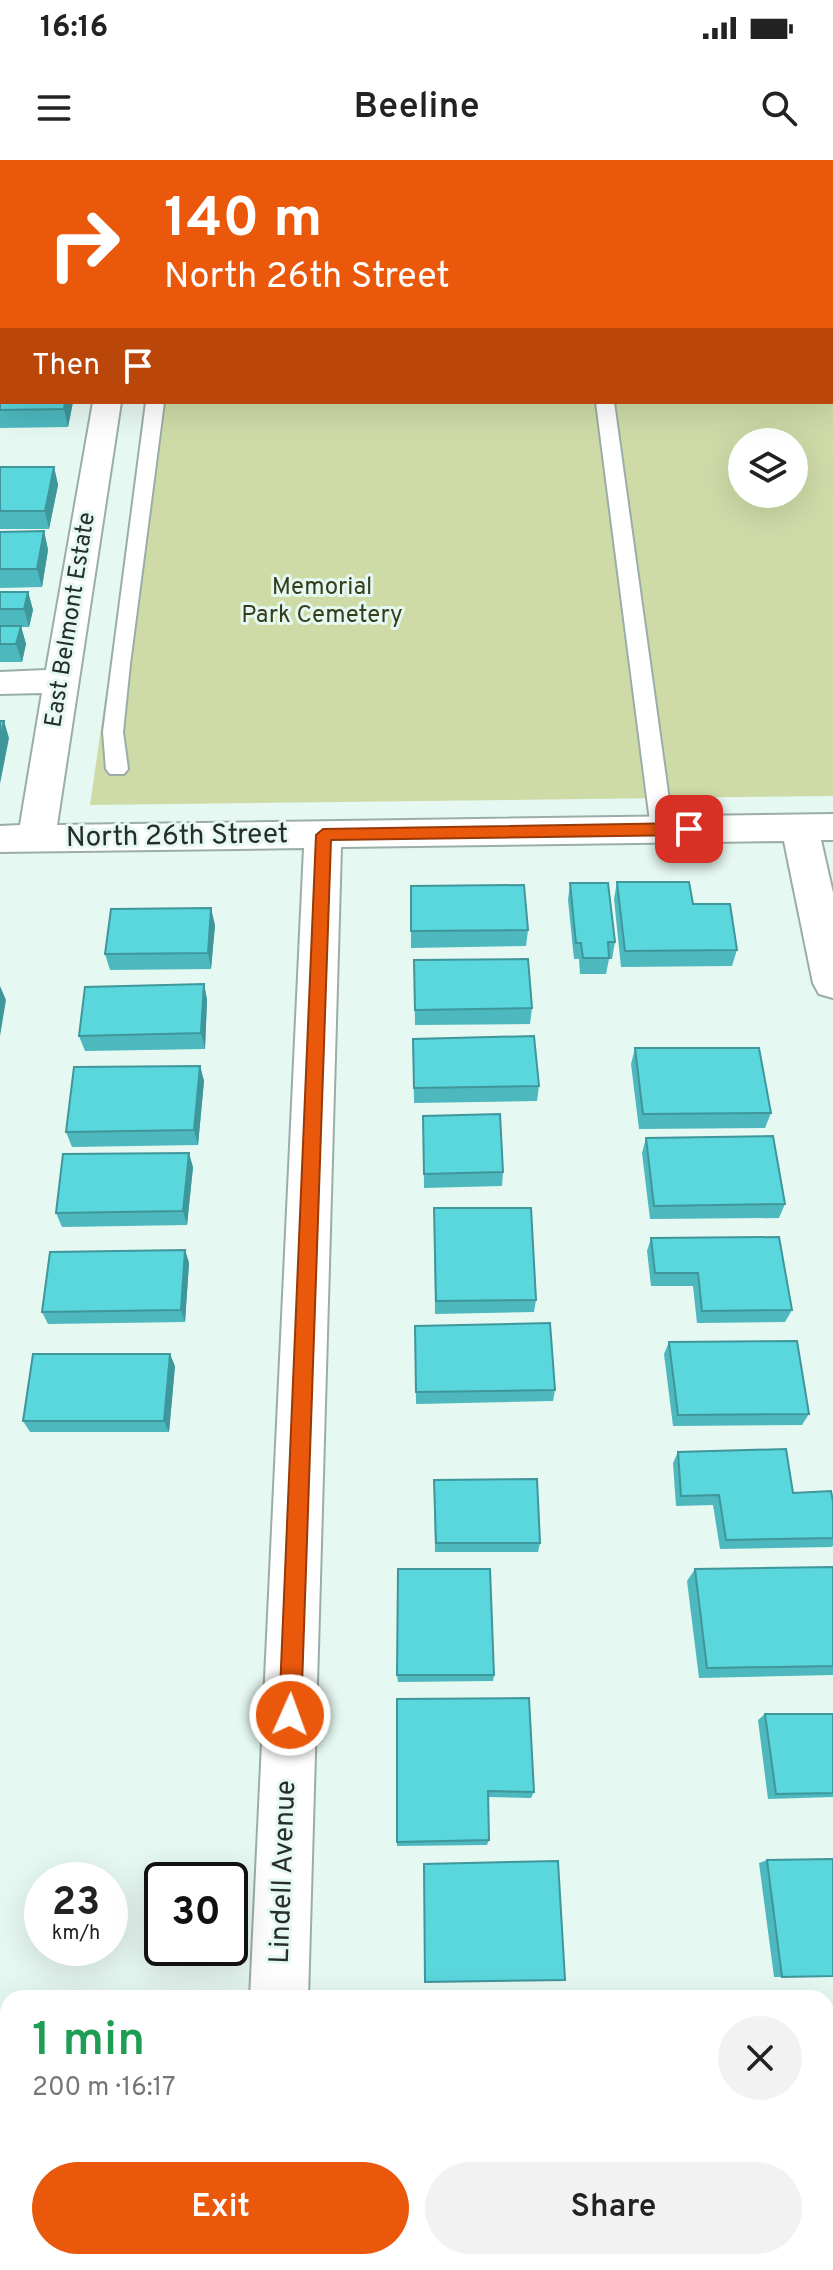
<!DOCTYPE html>
<meta charset="utf-8">
<style>
:root{--surface:#fff;--page:#f2f2f2;--text:#222;--muted:#767676;--accent:#ea580c}
body{margin:0;font-family:Overpass,sans-serif;background:var(--page);color:var(--text);height:100vh;display:flex;flex-direction:column;font-size:30px;white-space:nowrap}
*{box-sizing:border-box;margin:0}
p{font-size:26px;color:var(--muted)}
.icon{flex:none;width:44px;height:44px;fill:none;stroke:currentColor;stroke-width:2;stroke-linecap:round;stroke-linejoin:round}
.map{position:relative;flex:1;overflow:hidden}
.details{position:absolute;left:0px;top:1830px;width:834px;height:280px;display:flex;flex-direction:column;background:var(--surface);border-radius:24px 24px 0 0;box-shadow:0 8px 32px #0002}
.details>*{flex:none}
.top-card{position:absolute;left:0px;top:0px;width:834px;height:244px;box-shadow:0 8px 32px #0002;background:#ea580c;color:#fff;overflow:hidden}
.tools{position:absolute;left:728px;top:268px;display:grid;gap:16px}
.tools a{display:grid;place-items:center;width:80px;height:80px;border-radius:50%;background:var(--surface);box-shadow:0 8px 32px #0002;font-size:40px}
.speed{position:absolute;left:24px;top:1702px;display:flex;gap:16px;font-size:40px;font-weight:700;text-align:center}
.speed>*{display:grid;place-content:center;width:104px;height:104px;border-radius:50%;background:var(--surface);box-shadow:0 8px 32px #0002;line-height:1}
.speed small{font-size:20px;font-weight:400}
.speed .limit{border:4px solid #111;border-radius:12px;background:#fff;color:#111}
.pin{position:absolute;display:grid;place-items:center;width:68px;height:68px;color:#fff;margin:-34px;border-radius:16px;box-shadow:0 4px 12px #0006}
.me{position:absolute;width:88px;margin:-44px;rotate:2deg;stroke-linejoin:round;filter:drop-shadow(0 0 6px #0008)}
.turn{display:flex;align-items:center;gap:28px;height:168px;padding:0 32px;font-size:36px}
.turn .icon{width:104px;height:104px;stroke-width:2.5}
.turn b{display:block;font-size:56px;line-height:68px}
.then{display:flex;align-items:center;height:76px;padding:0 32px;background:#0003;gap:16px;font-size:30px}
.round{display:grid;place-items:center;flex:none;width:84px;height:84px;border-radius:42px;background:var(--page)}
.headline{display:flex;align-items:center;justify-content:space-between;height:136px;padding:0 32px}
h1{font-size:48px;font-weight:600;line-height:60px;color:#1e9e55}
.cta{display:flex;gap:16px;margin-top:auto;padding:16px 32px}
.cta a{flex:1;height:92px;border-radius:48px;background:var(--accent);color:#fff;font-size:32px;font-weight:600;line-height:92px;text-align:center}
.cta a+a{background:var(--page);color:var(--text)}
.status{display:flex;justify-content:space-between;align-items:center;height:56px;padding:0 40px;background:var(--surface);direction:ltr}
.status svg{height:22px;fill:currentColor}
header{display:flex;justify-content:space-between;align-items:center;height:104px;padding:0 32px;background:var(--surface);font-size:36px;font-weight:600}
.map>svg:first-child{display:block}
.green{fill:#cfdba7;fill-rule:evenodd}
.lines{fill:none;stroke-linecap:round;stroke-linejoin:round}
.service-casing{stroke:#9bada7;stroke-width:4}
.minor-casing{stroke:#9bada7;stroke-width:4}
.service{fill:#fff;fill-rule:evenodd}
.minor{fill:#fff;fill-rule:evenodd}
.wall{fill:#4db8be}
.shaded-wall{fill:#3f969b}
.building{fill:#5ad6dd;stroke:#3f969b;stroke-width:2}
.route{fill:#ea580c;stroke:#983908;stroke-width:2}
.labels{text-anchor:middle;dominant-baseline:central;stroke-width:6;stroke-linejoin:round;paint-order:stroke}
.far-park-label{font-size:24px;fill:#363d1a;stroke:#e5f8f1}
.far-street-label{font-size:24px;fill:#262d2b;stroke:#e5f8f1}
.street-label{font-size:28px;fill:#262d2b;stroke:#e5f8f1}
</style>
<div class="status"><b>16:16</b><svg viewBox="0 0 49 12"><path d="M0 12V9h3v3zM5 12V6h3v6zM10 12V3h3v9zM15 12V0h3v12zM26 1h20v11H26zM47 4h2v5h-2z"/></svg></div>
<header><svg class="icon" aria-label="menu" viewBox="0 0 24 24"><path d="M4 6h16M4 12h16M4 18h16"/></svg>Beeline<svg class="icon" aria-label="search" viewBox="0 0 24 24"><circle cx="10" cy="10" r="6"/><path d="M15 15l6 6"/></svg></header>
<div class="map">
<svg width="833" height="2110" viewBox="0 0 833 2110">
<rect width="100%" height="100%" fill="#e5f8f1"/>
<path class="green" d="M183,0H833V636L90,645L148,242H832V2ZM742,282H794V334H742Z"/>
<g class="lines">
<defs>
<path id="service" d="M181,0H195V2H181Z
M562,0H576V2H562Z
M832,45H833V53H832Z
M146,242H164L130,504L123,572L128,609L124,614H110L106,609L103,572Z
M596,242H614L673,669L670,675H654L651,669Z"/>
<path id="minor" d="M138,0H162V2H138Z
M0,207H2V223H0Z
M93,242H121L57,665L833,654V680H821L833,733V838L819,834L813,823L784,681L341,687L308,1838H250L304,688L0,692V666L20,665L42,533L0,534V512L46,510Z
M237,2102H301V2110H237Z"/>
</defs>
<use href="#service" class="service-casing"/>
<use href="#minor" class="minor-casing"/>
<use href="#service" class="service"/>
<use href="#minor" class="minor"/>
</g>
<path class="wall" d="M55,0H119V2H55Z
M0,220L73,242L68,267L0,268Z
M0,307H54L58,325L49,369H0Z
M44,371L48,390L42,427L0,428V372Z
M0,432H28L33,450L29,467H21L26,484L22,502H0Z
M617,722L693,744L737,790L732,806L621,807L614,739Z
M570,723L615,782L612,799H609L606,814H580L579,799H574L568,740Z
M411,726L528,770L526,786L411,788Z
M215,765L211,809L110,810L105,794Z
M414,800L532,848L530,864L415,865Z
M204,824L207,840L205,889L85,891L79,876Z
M413,879L539,926L537,941L414,943Z
M635,888L771,953L765,968L639,969L631,904Z
M200,906L204,921L198,985L72,987L66,972Z
M423,956L503,1012L502,1026L424,1028Z
M646,978L785,1044L779,1058L650,1059L642,993Z
M193,1007L187,1065L62,1067L56,1053Z
M434,1062L536,1140L534,1152L435,1154Z
M651,1078L792,1150L785,1162L697,1163L693,1126H651L647,1091Z
M185,1090L189,1103L185,1162L48,1164L42,1152Z
M415,1166L555,1230L553,1241L416,1244Z
M669,1182L809,1254L802,1265L673,1266L664,1194Z
M175,1206L169,1272H30L23,1261Z
M678,1292L793,1333L833,1341V1386L831,1387L720,1389L713,1345L676,1346L673,1303Z
M434,1330L540,1383L538,1392H435Z
M833,1407V1515L699,1518L687,1421L695,1409Z
M397,1515H494L493,1521L398,1522Z
M397,1539L534,1632L531,1638L488,1637L489,1680L487,1685L397,1686Z
M765,1554H833V1637L768,1639L758,1560Z
M767,1700L833,1817H774L759,1703Z"/>
<path class="shaded-wall" d="M65,242H73L68,267L64,249Z
M54,307L58,325L49,369L45,351Z
M44,371L48,390L42,427L37,409Z
M28,432L33,450L29,467L24,449Z
M21,466L26,484L22,502L16,484Z
M4,561L9,578L0,624V578Z
M211,748L215,765L211,809L208,793Z
M204,824L207,840L205,889L201,873Z
M0,826L6,840L0,876Z
M200,906L204,921L198,985L194,970Z
M189,993L193,1007L187,1065L183,1051Z
M185,1090L189,1103L185,1162L181,1150Z
M170,1194L175,1206L169,1272L164,1261Z"/>
<path class="building" d="M55,0H94L93,2H55Z
M0,220H2V242H65L64,249L0,250Z
M0,307H54L45,351H0Z
M44,371L37,409H0V372Z
M0,432H28L24,449H0Z
M0,466H21L16,484H0Z
M0,561H4L0,578Z
M617,722H689L693,744H730L737,790L625,791Z
M570,723H608L615,782H608L609,798H583L581,783H576Z
M524,725L528,770L411,771V726Z
M211,748L208,793L105,794L111,749Z
M528,799L532,848L415,850L414,800Z
M204,824L201,873L79,876L85,827Z
M534,876L539,926L414,928L413,879Z
M635,888H759L771,953L643,954Z
M200,906L194,970L66,972L74,907Z
M500,954L503,1012L424,1014L423,956Z
M773,976L785,1044L654,1046L646,978Z
M189,993L183,1051L56,1053L63,994Z
M434,1048H531L536,1140L436,1141Z
M779,1077L792,1150L702,1151L698,1113H655L651,1078Z
M185,1090L181,1150L42,1152L50,1092Z
M550,1163L555,1230L416,1232L415,1166Z
M797,1181L809,1254L678,1255L669,1182Z
M33,1194H170L164,1261H23Z
M786,1289L793,1333L831,1331L833,1341V1378L726,1380L719,1335L681,1336L678,1292Z
M537,1319L540,1383H436L434,1320Z
M833,1407V1506L707,1508L695,1409Z
M398,1409H490L494,1515H397Z
M529,1538L534,1632L488,1631L489,1680L397,1682V1539Z
M765,1554H833V1633L776,1634Z
M833,1699V1816L782,1817L767,1700Z
M558,1701L565,1820L425,1822L424,1704Z
M430,2102H596L597,2110H430Z"/>
<path class="route" d="M689,663L697,669L689,675L331,680L301,1555L298,1563L290,1566L282,1563L279,1555L316,675L323,669Z"/>
<g class="labels">
<g class="far-park-label">
<text x="322" y="428">Memorial<tspan x="322" dy="28">Park Cemetery</tspan></text>
</g>
<g class="far-street-label">
<text transform="translate(71 460) rotate(-81)">East Belmont Estate</text>
</g>
<g class="street-label">
<text transform="translate(177 677) rotate(-1)">North 26th Street</text>
<text transform="translate(284 1712) rotate(-88)">Lindell Avenue</text>
</g>
</g>
</svg>
<div class="tools">
<a><svg class="icon" aria-label="layers" viewBox="0 0 24 24"><path d="M12 4l9 5-9 5-9-5zM3 14l9 5 9-5"/></svg></a>
</div>
<div class="speed"><div>23<small>km/h</small></div><div class="limit">30</div></div>
<div class="pin" style="left:689px;top:669px;background:#d93025"><svg class="icon" aria-label="arrive" viewBox="0 0 24 24"><path d="M6 21V4h12l-3 4 3 4H6"/></svg></div>
<svg class="me" style="left:290px;top:1555px" viewBox="-20 -20 40 40"><circle r="17" fill="#ea580c" stroke="#fff" stroke-width="3"/><path d="M0-11L8 9 0 5-8 9z" fill="#fff"/></svg>
<div class="top-card">
<div class="turn"><svg class="icon" aria-label="right" viewBox="0 0 24 24"><path d="M7 20v-9h11M14 6l5 5-5 5"/></svg><div><b>140 m</b>North 26th Street</div></div>
<div class="then">Then<svg class="icon" aria-label="arrive" viewBox="0 0 24 24"><path d="M6 21V4h12l-3 4 3 4H6"/></svg></div>
</div>
<section class="details">
<div class="headline"><div><h1>1 min</h1><p>200 m · 16:17</p></div><a class="round"><svg class="icon" aria-label="close" viewBox="0 0 24 24"><path d="M6 6l12 12M18 6L6 18"/></svg></a></div>
<div class="cta"><a>Exit</a><a>Share</a></div>
</section>
</div>
